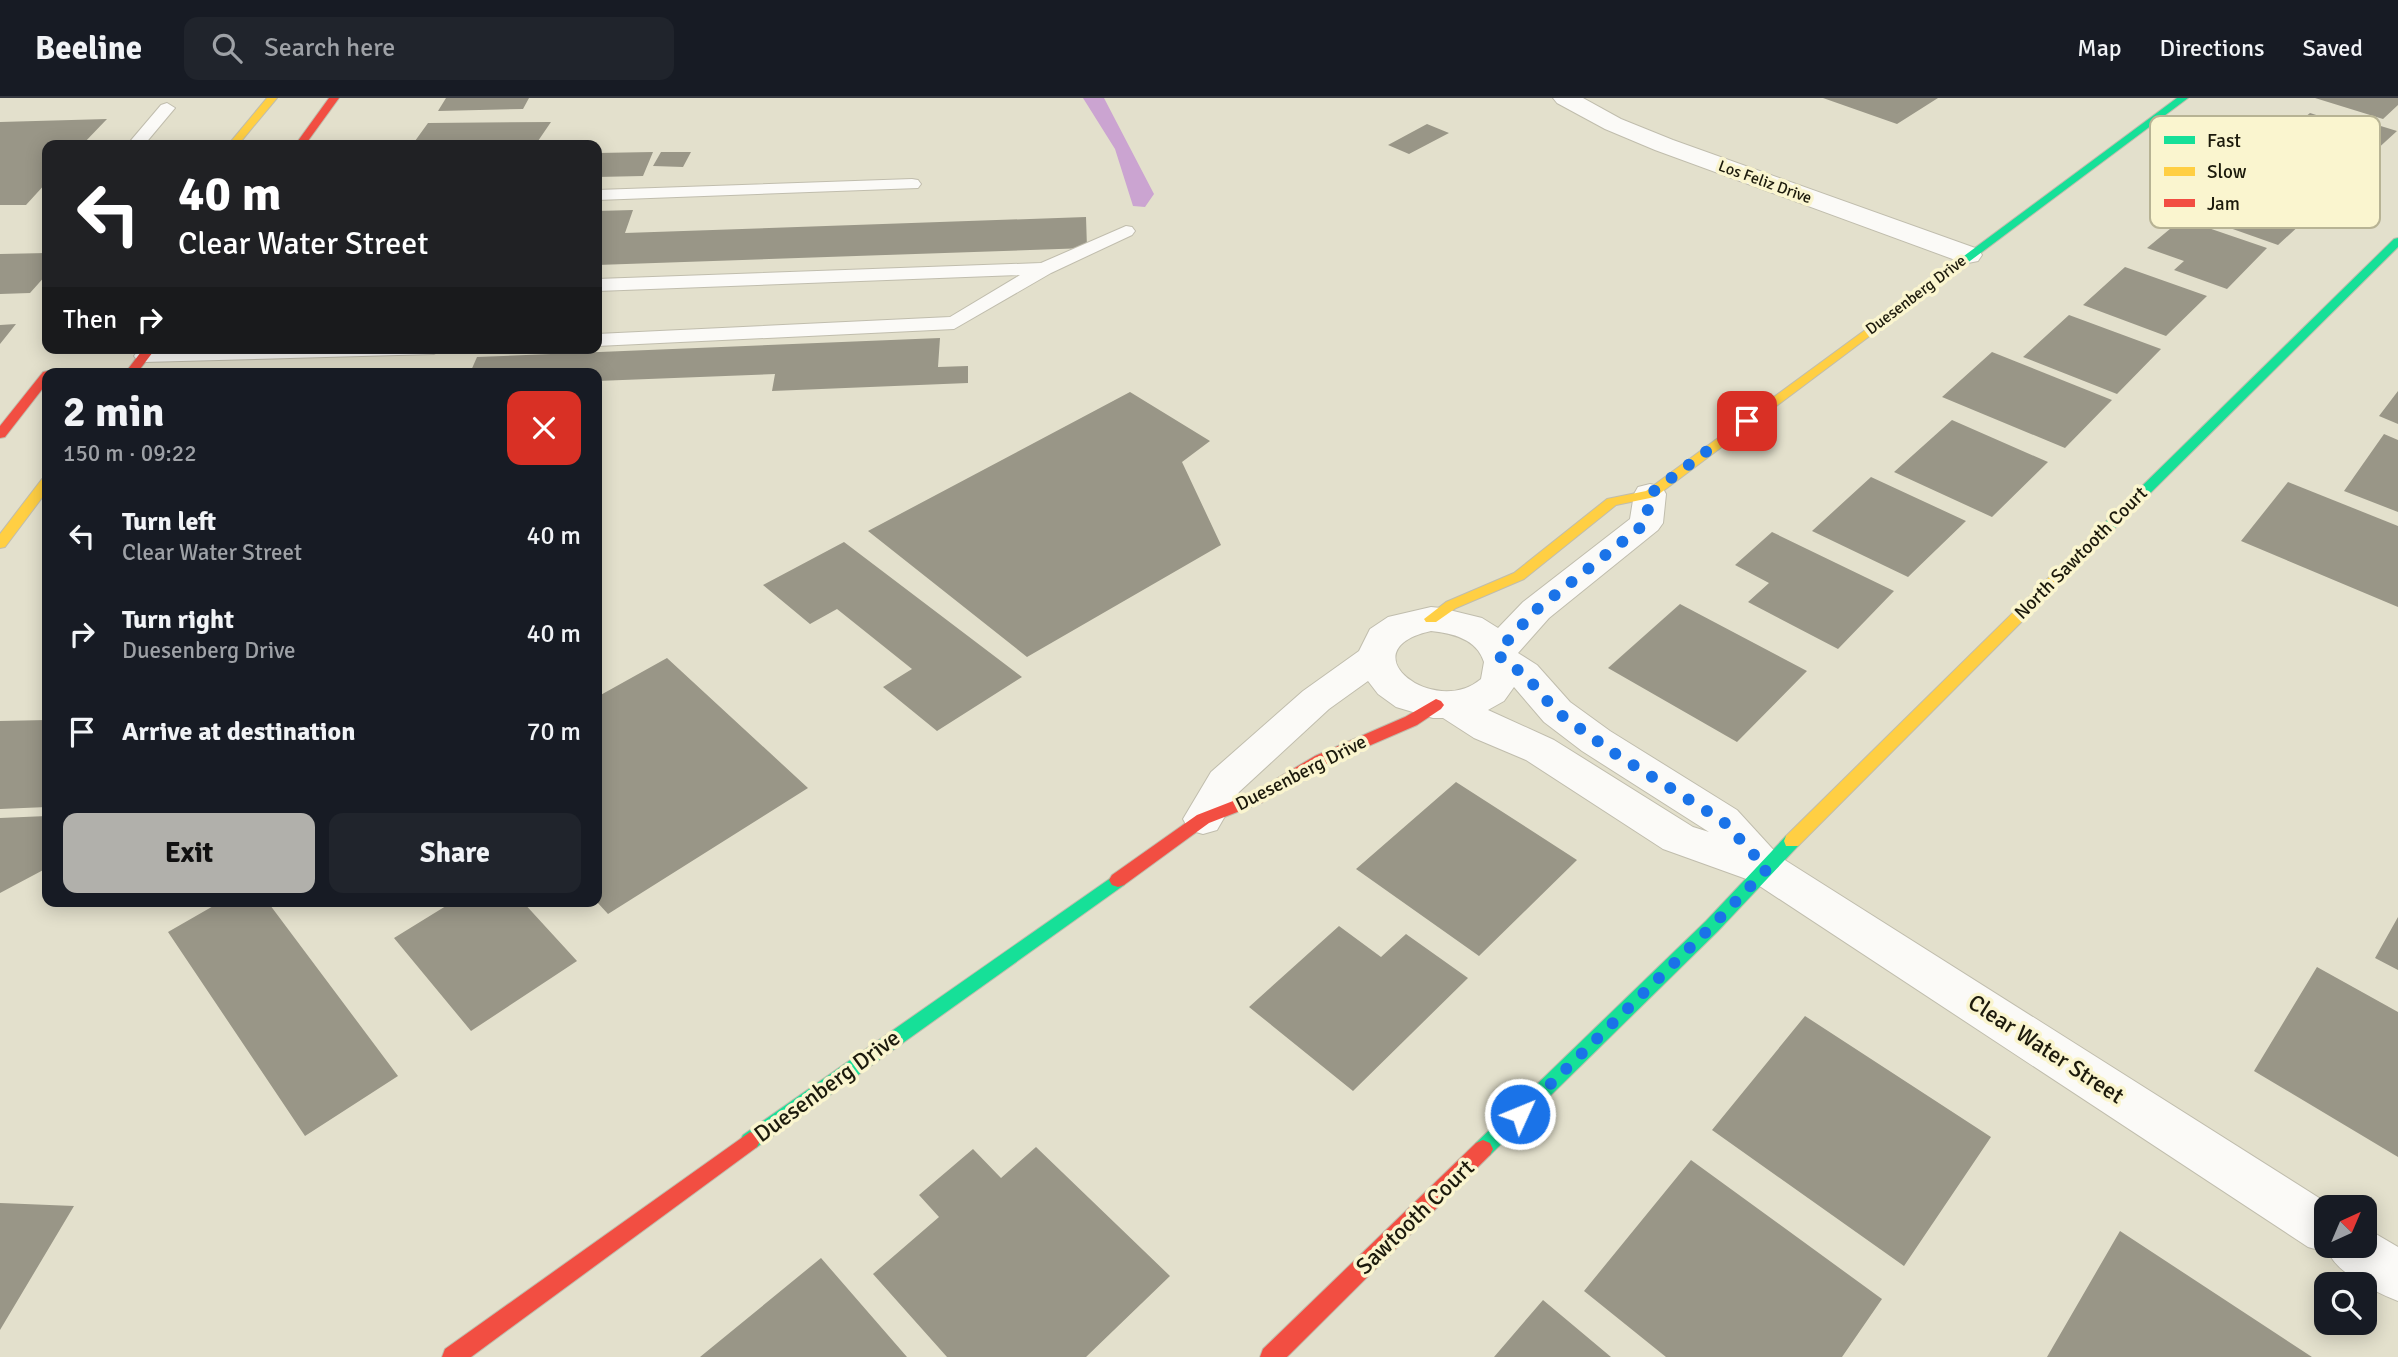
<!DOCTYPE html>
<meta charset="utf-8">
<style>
:root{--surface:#171b24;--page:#20242c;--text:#f1f3f6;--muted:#9ea1a6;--line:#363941;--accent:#b1b0ab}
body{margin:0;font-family:Signika,sans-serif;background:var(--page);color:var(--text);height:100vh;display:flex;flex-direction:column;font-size:26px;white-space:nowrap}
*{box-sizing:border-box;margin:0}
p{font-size:23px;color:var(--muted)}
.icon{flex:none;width:38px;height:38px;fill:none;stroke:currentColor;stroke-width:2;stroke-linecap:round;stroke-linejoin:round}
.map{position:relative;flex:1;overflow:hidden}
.sheet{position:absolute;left:42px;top:270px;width:560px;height:539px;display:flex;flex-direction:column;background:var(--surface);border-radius:14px;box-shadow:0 4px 18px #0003}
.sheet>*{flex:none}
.top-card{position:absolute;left:42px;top:42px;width:560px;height:214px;border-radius:14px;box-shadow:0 4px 18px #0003;background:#202124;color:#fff;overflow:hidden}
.needle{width:46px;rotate:44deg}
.controls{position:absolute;left:2314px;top:1097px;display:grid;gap:14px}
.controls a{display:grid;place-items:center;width:63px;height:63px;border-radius:14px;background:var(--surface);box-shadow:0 4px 18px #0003;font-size:35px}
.pin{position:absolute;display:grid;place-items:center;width:60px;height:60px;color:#fff;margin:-30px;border-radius:14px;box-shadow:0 4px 10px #0006}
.me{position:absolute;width:77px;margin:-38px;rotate:46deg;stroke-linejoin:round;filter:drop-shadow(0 0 5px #0008)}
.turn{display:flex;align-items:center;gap:24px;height:147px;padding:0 21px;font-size:32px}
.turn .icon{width:91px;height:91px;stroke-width:2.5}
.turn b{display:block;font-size:49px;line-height:60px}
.then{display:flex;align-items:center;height:66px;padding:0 21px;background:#0003;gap:14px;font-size:26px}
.round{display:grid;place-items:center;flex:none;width:74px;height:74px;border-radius:14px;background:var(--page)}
.headline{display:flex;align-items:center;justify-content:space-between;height:119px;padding:0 21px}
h1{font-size:42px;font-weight:700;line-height:52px}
.button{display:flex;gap:14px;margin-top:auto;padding:14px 21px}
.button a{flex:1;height:80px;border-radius:14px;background:var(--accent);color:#111;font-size:28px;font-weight:700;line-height:80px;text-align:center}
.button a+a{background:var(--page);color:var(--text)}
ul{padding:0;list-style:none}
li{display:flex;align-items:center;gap:21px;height:98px;padding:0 21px}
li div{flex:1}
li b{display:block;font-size:26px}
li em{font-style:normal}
header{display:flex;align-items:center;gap:42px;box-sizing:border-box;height:98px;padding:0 35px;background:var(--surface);border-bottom:2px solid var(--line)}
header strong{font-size:33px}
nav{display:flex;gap:38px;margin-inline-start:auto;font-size:24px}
.search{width:490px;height:63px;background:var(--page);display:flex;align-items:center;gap:18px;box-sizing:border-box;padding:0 24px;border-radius:14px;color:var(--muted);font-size:26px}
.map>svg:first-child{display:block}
.water{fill:#cba4d1}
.building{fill:#999687}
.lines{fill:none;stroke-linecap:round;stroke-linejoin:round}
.lane-casing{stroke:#c0bdad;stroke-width:2}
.street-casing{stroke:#c0bdad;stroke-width:2}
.fast-casing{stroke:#c0bdad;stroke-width:2}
.slow-casing{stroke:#c0bdad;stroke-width:2}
.jam-casing{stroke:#c0bdad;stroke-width:2}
.lane{fill:#fbfaf7;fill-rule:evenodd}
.street{fill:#fbfaf7;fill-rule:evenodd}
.fast{fill:#16e098;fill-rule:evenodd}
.slow{fill:#ffcf43;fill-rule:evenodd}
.jam{fill:#f24e42;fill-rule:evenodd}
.route{stroke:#1a73e8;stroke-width:12;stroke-dasharray:0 21.6}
.labels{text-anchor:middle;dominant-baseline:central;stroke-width:7;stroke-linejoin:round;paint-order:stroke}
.far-street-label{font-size:16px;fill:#1c1a0c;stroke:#faf5cf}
.street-label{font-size:19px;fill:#1c1a0c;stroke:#faf5cf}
.near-street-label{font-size:23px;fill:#1c1a0c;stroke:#faf5cf}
.key{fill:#faf5cf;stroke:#b7b394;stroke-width:2}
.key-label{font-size:19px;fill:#1c1a0c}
</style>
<header>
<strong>Beeline</strong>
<div class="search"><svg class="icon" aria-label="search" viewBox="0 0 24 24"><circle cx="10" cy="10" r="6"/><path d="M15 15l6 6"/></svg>Search here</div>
<nav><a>Map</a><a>Directions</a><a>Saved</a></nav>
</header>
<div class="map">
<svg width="2398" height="1259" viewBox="0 0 2398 1259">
<rect width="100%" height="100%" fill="#e3e0cc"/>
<path class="water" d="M1083,0H1104L1154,96L1145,109L1133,108L1115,51Z"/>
<path class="building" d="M446,0H529L523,11L438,13Z
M1823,0H1938L1897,26Z
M2315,0H2398V7L2383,21Z
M2310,15L2338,24L2345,17L2397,33L2362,65L2281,39Z
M107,21L82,47H47V84L26,107H0V24Z
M551,24L538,43H415L428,25Z
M1427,26L1449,35L1409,56L1388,47Z
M653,54L643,78L597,79V55Z
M661,54H691L683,69L653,68Z
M2232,85L2316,112L2278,147L2193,117Z
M633,112L625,135L1086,119L1087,150L597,167V113Z
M2182,121L2267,150L2227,191L2174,172L2184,163L2147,150Z
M47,155V176L30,195L0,196V156Z
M2125,169L2207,198L2166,238L2083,207Z
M2069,217L2161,251L2117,296L2023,259Z
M16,226L0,246V227Z
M940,240L938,269L968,268V285L772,293L775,276L597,283V275H470L477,259Z
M1992,254L2112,302L2065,350L1942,299Z
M2398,293V326L2379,318Z
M1130,294L1210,343L1182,364L1221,447L1027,559L868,433Z
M1952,322L2048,364L1992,419L1894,374Z
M2384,336L2398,342V414L2344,393Z
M1871,379L1966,423L1908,479L1812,433Z
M2288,384L2398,428V509L2241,443Z
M1772,434L1894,493L1838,551L1748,504L1769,485L1735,467Z
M844,444L1022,579L937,633L883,589L912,571L837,511L810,526L763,487Z
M1680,506L1807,573L1737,644L1608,570Z
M667,560L808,690L608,816L597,804V599Z
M47,622V709L0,711V623Z
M1456,684L1577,762L1479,858L1356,771Z
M47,718V770L0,795V720Z
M222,803H267L398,978L305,1038L168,834Z
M454,803H522L577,863L471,933L394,840Z
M2398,819V872L2375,860Z
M1339,828L1381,859L1406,836L1468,880L1353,993L1249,909Z
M2317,869L2398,914V1059L2254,973Z
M1805,918L1991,1039L1904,1168L1712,1032Z
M1036,1049L1170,1178L1086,1259H947L873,1176L939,1119L919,1097L973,1051L1001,1080Z
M1691,1062L1882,1201L1842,1259H1666L1584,1193Z
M0,1105L74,1108L0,1232Z
M2120,1133L2312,1259H2047Z
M821,1160L907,1259H700Z
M1543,1202L1611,1259H1494Z"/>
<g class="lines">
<defs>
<path id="lane" d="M167,5L175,10L144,47H127L161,7Z
M912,81L918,82L921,86L918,90L597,102V92Z
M1126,128L1132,129L1135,133L1132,137L1051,175L954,231L597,248V236L950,219L1020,177L597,193V181L1041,165Z
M206,250H444L434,256L144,264L137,262L134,258L137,254L144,252Z"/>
<path id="street" d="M1553,0H1583L1621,21L1673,42L1978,151L1982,157L1978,163L1968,165L1958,163L1655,52L1605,31L1557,5Z
M1650,386L1662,389L1666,396L1663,425L1658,432L1549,520L1518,555L1537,567L1570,604L1610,633L1737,712L1780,759L2335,1110H2326V1148H2364V1129L2398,1149V1203C2377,1195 2337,1175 2329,1155L2308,1149L1752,783L1663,751L1526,662L1474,640L1443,620H1433L1396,609L1378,596L1368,583L1329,611L1239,694L1217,732L1203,736L1189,732L1183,721L1211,674L1303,593L1359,553L1370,531L1388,519L1431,509L1441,510L1482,520L1498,530L1523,504L1630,421L1634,396L1638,389ZM1431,533C1452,535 1477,541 1484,564L1481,581C1434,621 1346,552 1431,533ZM1514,589L1544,624L1582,653L1709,734L1693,729L1554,642L1488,612L1504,603Z"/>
<path id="fast" d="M2177,0H2188L1891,222H1883V218Z
M2398,140V149L2099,446H2089L2087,443L2089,440L2394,141Z
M1792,737L1798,738L1800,743L1798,748L1718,833L1490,1057L1483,1060L1476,1057L1473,1051L1476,1045L1706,823L1786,738Z
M1118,775L1124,777L1127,782L1124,787L757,1049L750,1052L743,1049L740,1043L743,1037Z"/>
<path id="slow" d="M267,0H277L238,47H228Z
M1887,216L1891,218V222L1655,399L1616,407L1524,481L1456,510L1436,524H1426L1424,521L1446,504L1514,475L1607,401L1646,393Z
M47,380V393L5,449L0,450V436L42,381Z
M2094,439L2101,443L2099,446L1798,748H1786L1784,743L1786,738L2089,440Z"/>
<path id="jam" d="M329,0H339L305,47H295Z
M144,250H156L137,275H125Z
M47,273L52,275H47V285L5,339L0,340V328L43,274Z
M1436,601L1441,603L1444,607L1441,611L1417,627L1327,666L1263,704L1209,725L1124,787L1118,789L1112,787L1109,782L1112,777L1197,717L1251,696L1315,658L1405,619Z
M750,1034L757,1037L760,1043L757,1049L471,1259H442L445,1251Z
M1483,1042L1490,1045L1493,1051L1490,1057L1287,1259H1260L1263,1251L1476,1045Z"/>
</defs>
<use href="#lane" class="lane-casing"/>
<use href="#street" class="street-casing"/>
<use href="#fast" class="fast-casing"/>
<use href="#slow" class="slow-casing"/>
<use href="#jam" class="jam-casing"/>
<use href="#lane" class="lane"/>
<use href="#street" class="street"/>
<use href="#fast" class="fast"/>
<use href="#slow" class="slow"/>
<use href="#jam" class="jam"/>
</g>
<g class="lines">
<path class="route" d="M1520,1016L1712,828L1767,771L1723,723L1614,655L1557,614L1524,576L1502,562L1498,553L1536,512L1646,425L1650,396L1747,323"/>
</g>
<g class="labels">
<g class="far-street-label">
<text transform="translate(1765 84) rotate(20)">Los Feliz Drive</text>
<text transform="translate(1916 197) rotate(-37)">Duesenberg Drive</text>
</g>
<g class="street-label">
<text transform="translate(2081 455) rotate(-45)">North Sawtooth Court</text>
<text transform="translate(1301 675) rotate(-27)">Duesenberg Drive</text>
</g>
<g class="near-street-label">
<text transform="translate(2046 951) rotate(33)">Clear Water Street</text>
<text transform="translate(827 988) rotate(-36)">Duesenberg Drive</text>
<text transform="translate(1415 1119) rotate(-44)">Sawtooth Court</text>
</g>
</g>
<rect x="2150" y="18" width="230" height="112" rx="10" class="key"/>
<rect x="2164" y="38" width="31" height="8" fill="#16e098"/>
<rect x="2164" y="69" width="31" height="9" fill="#ffcf43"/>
<rect x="2164" y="101" width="31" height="8" fill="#f24e42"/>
<g class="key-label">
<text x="2207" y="49">Fast</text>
<text x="2207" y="80">Slow</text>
<text x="2207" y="112">Jam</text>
</g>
</svg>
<div class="controls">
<a><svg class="needle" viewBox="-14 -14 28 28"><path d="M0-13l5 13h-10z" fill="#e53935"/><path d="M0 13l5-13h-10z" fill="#9ea1a6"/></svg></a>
<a><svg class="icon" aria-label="search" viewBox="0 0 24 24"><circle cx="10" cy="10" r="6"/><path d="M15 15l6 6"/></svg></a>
</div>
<div class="pin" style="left:1747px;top:323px;background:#d93025"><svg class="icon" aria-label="arrive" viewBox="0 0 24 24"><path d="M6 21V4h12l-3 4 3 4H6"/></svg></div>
<svg class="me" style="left:1520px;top:1016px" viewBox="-20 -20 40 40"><circle r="17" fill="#1a73e8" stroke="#fff" stroke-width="3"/><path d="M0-11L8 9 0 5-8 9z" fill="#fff"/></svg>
<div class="top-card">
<div class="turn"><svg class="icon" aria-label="left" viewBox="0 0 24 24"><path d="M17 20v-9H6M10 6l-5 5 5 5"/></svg><div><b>40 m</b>Clear Water Street</div></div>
<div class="then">Then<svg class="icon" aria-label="right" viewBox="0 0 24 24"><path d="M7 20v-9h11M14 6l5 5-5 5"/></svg></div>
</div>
<section class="sheet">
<div class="headline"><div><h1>2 min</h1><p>150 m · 09:22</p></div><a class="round" style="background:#d93025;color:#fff"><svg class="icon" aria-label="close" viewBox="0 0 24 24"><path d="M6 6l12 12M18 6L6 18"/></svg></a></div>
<ul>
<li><svg class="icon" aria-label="left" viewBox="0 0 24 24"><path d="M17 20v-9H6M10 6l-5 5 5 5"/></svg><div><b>Turn left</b><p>Clear Water Street</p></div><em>40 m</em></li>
<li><svg class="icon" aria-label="right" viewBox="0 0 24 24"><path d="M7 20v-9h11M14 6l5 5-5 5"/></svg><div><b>Turn right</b><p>Duesenberg Drive</p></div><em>40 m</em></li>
<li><svg class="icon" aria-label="arrive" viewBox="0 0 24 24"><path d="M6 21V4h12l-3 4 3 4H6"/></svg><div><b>Arrive at destination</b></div><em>70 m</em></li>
</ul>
<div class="button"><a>Exit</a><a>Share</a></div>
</section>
</div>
